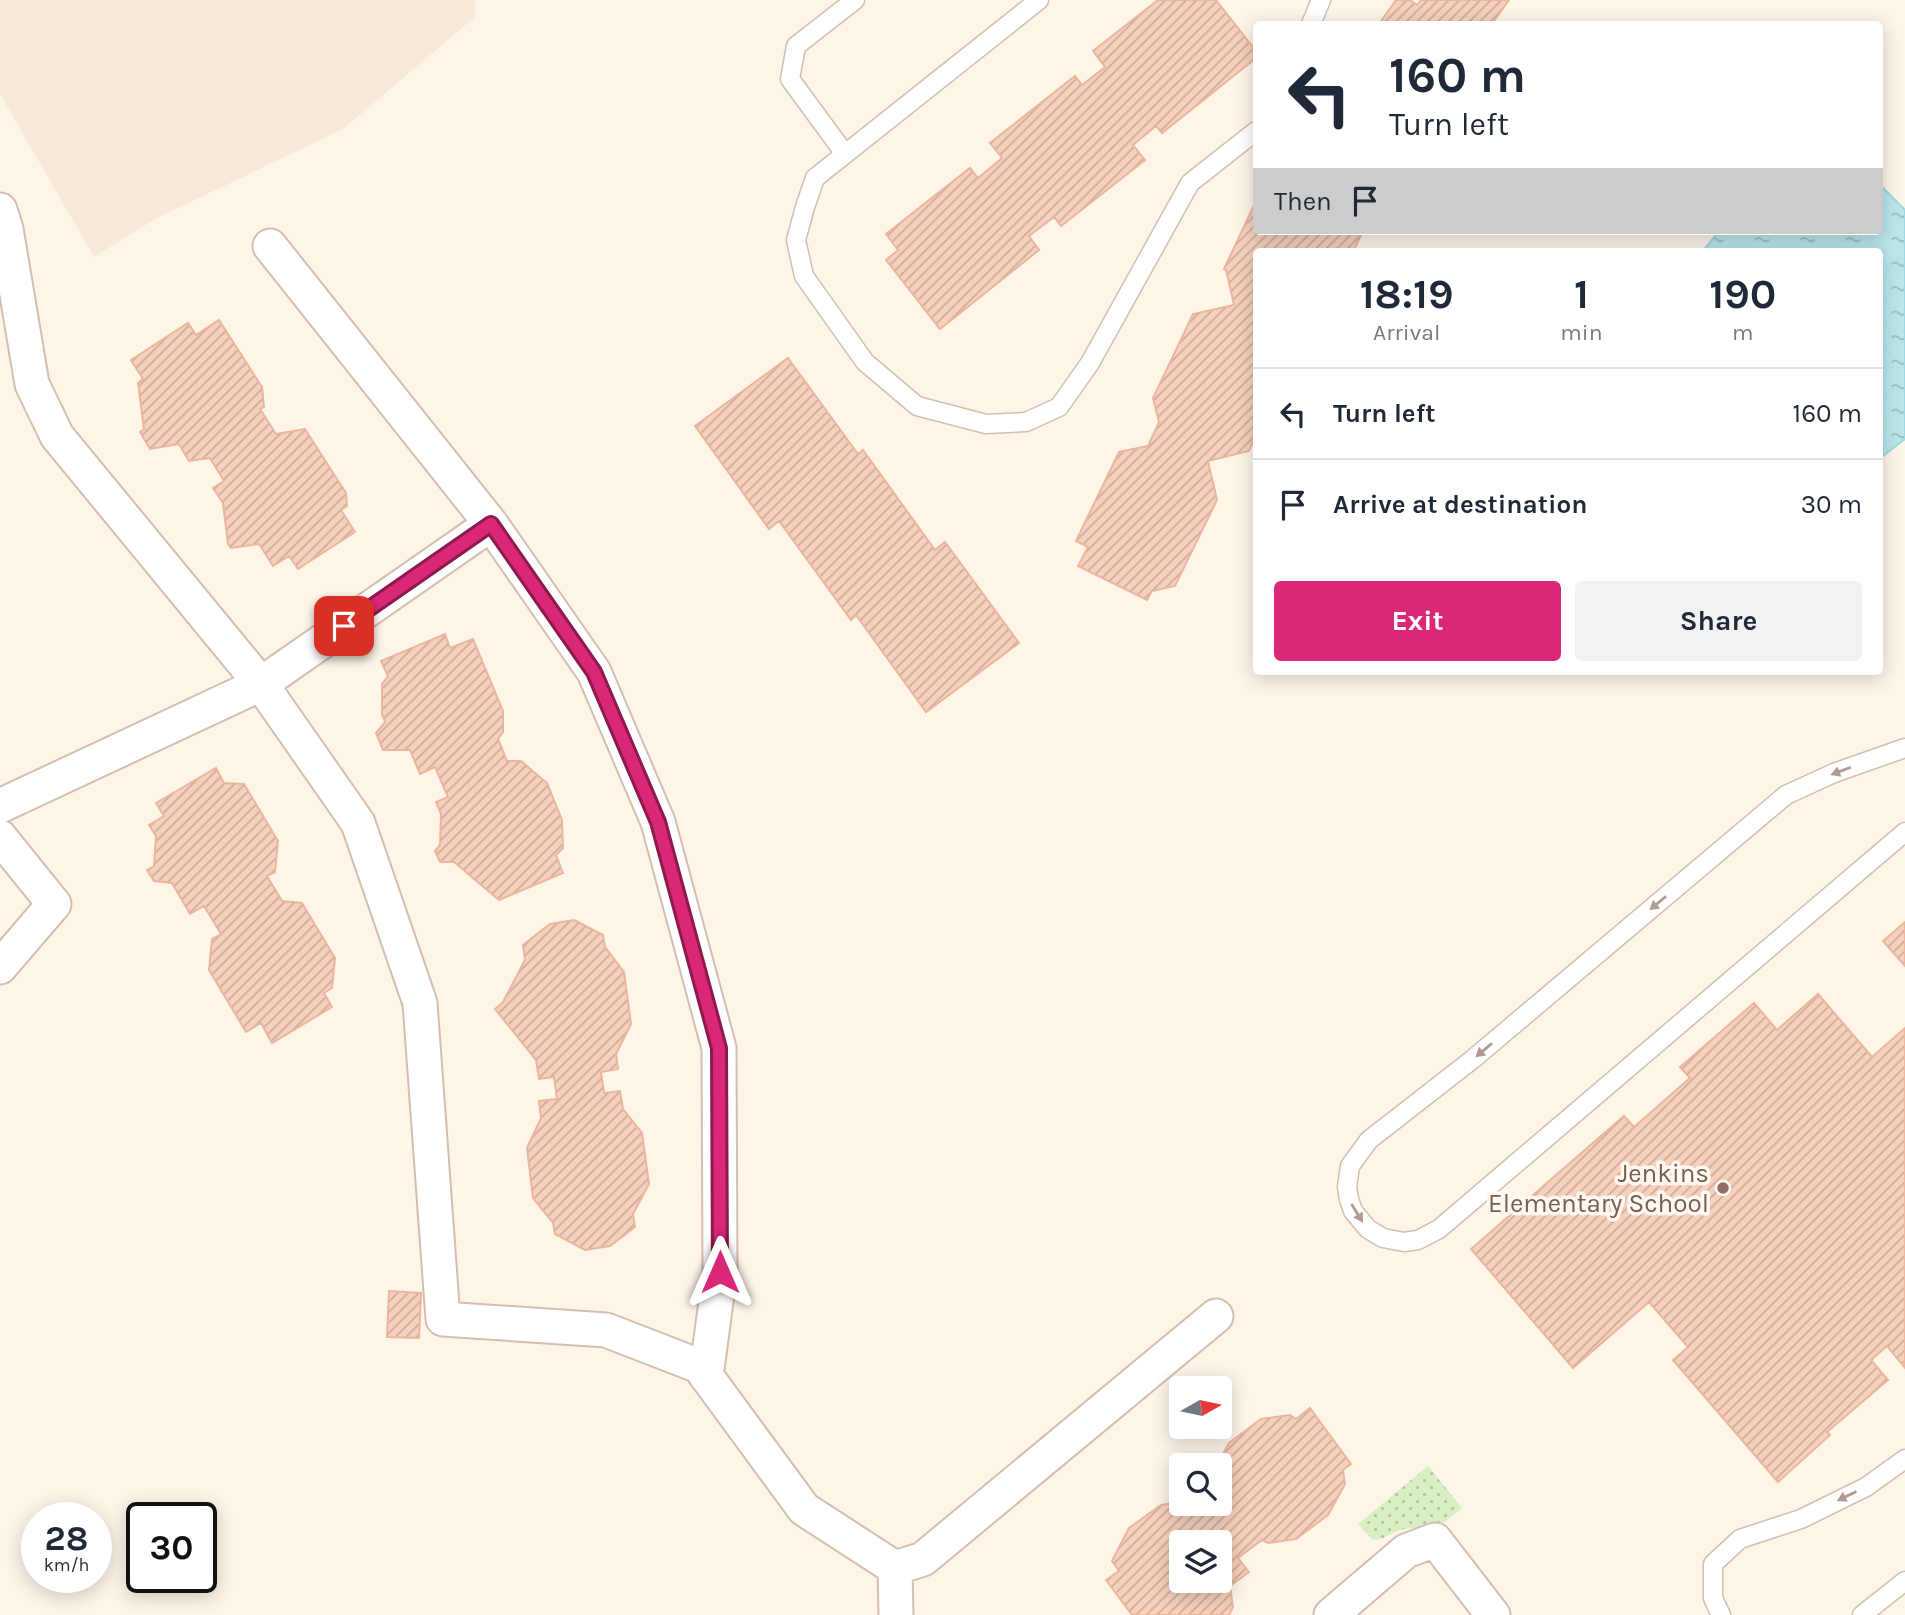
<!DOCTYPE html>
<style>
:root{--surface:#fff;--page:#f2f2f3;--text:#1f2937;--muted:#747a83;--line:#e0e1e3;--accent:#db2777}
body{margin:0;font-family:Karla,sans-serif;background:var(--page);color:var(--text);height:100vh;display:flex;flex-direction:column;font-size:26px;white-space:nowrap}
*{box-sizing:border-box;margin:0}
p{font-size:23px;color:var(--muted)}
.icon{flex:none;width:38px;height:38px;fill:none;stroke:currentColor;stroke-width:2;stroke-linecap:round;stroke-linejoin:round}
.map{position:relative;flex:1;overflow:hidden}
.sheet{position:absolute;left:1253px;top:248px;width:630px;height:427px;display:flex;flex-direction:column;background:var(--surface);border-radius:7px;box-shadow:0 4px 18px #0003}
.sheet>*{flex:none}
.guide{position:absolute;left:1253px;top:21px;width:630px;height:214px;border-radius:7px;box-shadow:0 4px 18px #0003;background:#fff;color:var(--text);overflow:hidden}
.needle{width:46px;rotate:81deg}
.tools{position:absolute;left:1169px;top:1376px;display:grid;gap:14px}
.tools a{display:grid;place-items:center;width:63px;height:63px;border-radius:7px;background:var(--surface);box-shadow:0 4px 18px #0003;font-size:35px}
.speed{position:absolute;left:21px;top:1502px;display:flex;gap:14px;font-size:35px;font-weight:700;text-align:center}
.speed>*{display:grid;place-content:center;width:91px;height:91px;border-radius:50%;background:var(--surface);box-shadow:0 4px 18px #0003;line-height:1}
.speed small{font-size:18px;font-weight:400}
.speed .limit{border:4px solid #111;border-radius:10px;background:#fff;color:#111}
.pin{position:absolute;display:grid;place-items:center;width:60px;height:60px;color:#fff;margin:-30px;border-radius:14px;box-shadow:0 4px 10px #0006}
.me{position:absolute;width:77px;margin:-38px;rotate:0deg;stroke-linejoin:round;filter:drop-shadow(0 0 5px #0008)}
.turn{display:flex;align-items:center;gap:24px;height:147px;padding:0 21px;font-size:32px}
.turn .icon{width:91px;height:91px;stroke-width:2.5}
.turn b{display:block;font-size:49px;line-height:60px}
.then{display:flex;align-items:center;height:66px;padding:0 21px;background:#0003;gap:14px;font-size:26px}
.eta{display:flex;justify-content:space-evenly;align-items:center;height:119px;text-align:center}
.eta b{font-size:42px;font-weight:700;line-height:49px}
.primary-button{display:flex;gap:14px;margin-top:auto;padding:14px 21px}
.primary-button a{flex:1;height:80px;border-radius:7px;background:var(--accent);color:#fff;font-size:28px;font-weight:700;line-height:80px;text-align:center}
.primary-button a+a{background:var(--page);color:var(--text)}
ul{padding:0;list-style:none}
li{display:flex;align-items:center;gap:21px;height:91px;padding:0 21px;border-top:2px solid var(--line)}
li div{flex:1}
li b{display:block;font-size:26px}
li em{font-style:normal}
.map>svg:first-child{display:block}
.residential{fill:#f9e9d9}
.grass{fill:url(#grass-dots)}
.water{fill:url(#water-ripples);stroke:#9fd8de;stroke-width:2}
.building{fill:url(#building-hatch);stroke:#ecb69c;stroke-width:2;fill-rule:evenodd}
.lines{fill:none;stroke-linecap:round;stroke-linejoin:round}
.lane-casing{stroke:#d5beaf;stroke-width:21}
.street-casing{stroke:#d5beaf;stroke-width:37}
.lane{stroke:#fff;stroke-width:18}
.street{stroke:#fff;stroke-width:33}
.oneway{fill:#b19b91}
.route-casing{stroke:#8e194d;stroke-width:18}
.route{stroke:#db2777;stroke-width:12}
.education-dot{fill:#8d6e63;stroke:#fff9f1;stroke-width:2.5}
.labels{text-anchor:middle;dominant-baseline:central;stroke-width:7;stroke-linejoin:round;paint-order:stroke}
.education-label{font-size:26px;fill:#785e54;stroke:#fff9f1;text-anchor:end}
</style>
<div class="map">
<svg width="1905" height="1615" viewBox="0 0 1905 1615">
<defs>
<pattern id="grass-dots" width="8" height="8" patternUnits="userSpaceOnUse" patternTransform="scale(1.75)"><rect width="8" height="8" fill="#d8efc4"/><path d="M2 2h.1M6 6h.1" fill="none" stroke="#b4c4a1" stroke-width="1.8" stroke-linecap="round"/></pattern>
<pattern id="water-ripples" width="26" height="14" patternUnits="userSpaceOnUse" patternTransform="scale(1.75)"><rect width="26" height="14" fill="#bae6eb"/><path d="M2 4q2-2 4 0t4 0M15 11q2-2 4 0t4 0" fill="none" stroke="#9cbdc0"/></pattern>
<pattern id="building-hatch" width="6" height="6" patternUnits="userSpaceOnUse" patternTransform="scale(1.75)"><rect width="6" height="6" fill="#f7d1bd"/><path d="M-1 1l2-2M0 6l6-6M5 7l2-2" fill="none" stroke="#cdac9c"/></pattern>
</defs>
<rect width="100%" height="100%" fill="#fef5e9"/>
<path class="residential" d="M0,0H475V17L343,129L157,218L94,257L0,94Z"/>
<path class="grass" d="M1428,1466L1462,1508L1436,1529C1424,1528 1412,1527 1400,1530C1390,1533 1384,1540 1373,1540L1358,1524Z"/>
<path class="water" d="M1880,185L1905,210V439L1880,458V252H1702L1719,231H1880Z"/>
<path class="building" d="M1158,0H1216L1256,51V58L1162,133L1156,126L1133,145L1145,160L1061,226L1054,217L1029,236L1039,250L940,329L886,260L898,250L886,234L970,168L978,178L1002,158L990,143L1075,76L1082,85L1105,67L1093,51Z
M1396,0H1410L1417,5L1421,0H1509L1492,24H1379Z
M1256,201V231H1363L1353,252H1256V435L1249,451L1208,461L1217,500L1175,586L1152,591L1147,600L1078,566L1088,547L1076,541L1119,452L1148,446L1159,422L1153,398L1193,314L1234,305L1226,270L1224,269Z
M219,320L262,387L264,407L260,409L276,434L305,429L346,493L347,506L341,510L355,532L298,569L289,556L273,566L259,544L231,548L228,544L223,503L213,488L224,481L210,458L189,461L179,444L150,449L140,432L144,429L138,383L143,379L131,360L188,323L196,335Z
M788,358L858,454L863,450L935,550L945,542L1019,643L926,712L856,615L851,620L779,521L769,529L695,426Z
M445,634L450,648L473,639L503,711V732L498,739L507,761H521L547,783L562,820L563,848L556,855L563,873L499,900L454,862H440L435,851L440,845L441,814L436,802L448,797L435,767L420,774L410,750H383L376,733L385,722L382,714V684L388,676L381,661Z
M216,768L224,783L244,784L278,841L275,872L267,876L282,901L302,903L335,958L332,988L324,993L332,1007L272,1043L261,1023L246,1032L209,970L212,939L221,934L204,906L190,914L172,883L154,881L147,870L154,866L156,836L149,825L164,816L156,803Z
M574,920L603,935L605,947L624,972L631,1024L616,1054L618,1069L601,1072L604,1093L620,1091L623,1109L642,1133L649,1184L633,1214L635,1227L610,1246L585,1250L555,1234L553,1223L533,1198L527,1148L541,1118L539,1101L557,1099L554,1077L539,1079L536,1060L495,1009L503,1002L525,960L523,945L550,924Z
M1905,922V966L1883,941Z
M1818,994L1872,1057L1905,1028V1368L1887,1346L1871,1360L1888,1380L1827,1432L1830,1435L1778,1482L1673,1360L1688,1347L1649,1302L1573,1368L1471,1249L1624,1116L1634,1127L1690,1078L1680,1067L1754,1003L1777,1030Z
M389,1291L421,1293L419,1338L387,1337Z
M1310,1408L1351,1464L1343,1470L1345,1484L1328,1515L1296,1539L1268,1543L1262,1540L1238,1558L1249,1572L1230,1586L1233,1607L1229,1615H1132L1106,1580L1119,1571L1112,1561L1129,1528L1161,1505L1181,1502V1503H1220V1465H1217L1229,1443L1261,1419L1290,1415L1296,1419ZM1181,1542H1220V1580H1181Z"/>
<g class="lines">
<defs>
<path id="lane" d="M1039,0L815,178L805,207L796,240L804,276L865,362L917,406L986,424L1026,422L1059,407L1090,363L1190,183L1256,131
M1311,24L1321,0
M845,154L790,79L796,46L855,0
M1905,748L1834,773L1786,795L1473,1059L1369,1140L1350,1166L1347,1187L1349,1199L1353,1211L1368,1229L1383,1238L1404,1242L1418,1240L1439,1229L1905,832
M1721,1615L1713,1598V1564L1740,1539L1801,1519L1866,1487L1905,1459
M1862,1615L1905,1581"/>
<path id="street" d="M0,210L6,229L32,384L57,436L261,684L0,806
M270,246L491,524L261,684L358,823L420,1003L443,1319L606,1330L699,1366L804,1509L895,1568L923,1559L1216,1316
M491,524L594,672L658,822L719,1048L720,1272L706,1376
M0,837L54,904L0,967
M895,1568L896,1615
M1331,1615L1406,1551L1435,1540L1493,1615"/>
</defs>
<use href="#lane" class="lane-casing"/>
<use href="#street" class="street-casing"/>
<use href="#lane" class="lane"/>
<use href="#street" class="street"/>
</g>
<defs><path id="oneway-solid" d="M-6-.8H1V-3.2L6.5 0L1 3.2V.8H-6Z" transform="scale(1.75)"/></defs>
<g class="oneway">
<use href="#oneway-solid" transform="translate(1841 771) rotate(159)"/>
<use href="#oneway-solid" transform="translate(1658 903) rotate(140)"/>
<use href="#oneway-solid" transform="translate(1484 1050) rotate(140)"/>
<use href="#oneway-solid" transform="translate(1357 1213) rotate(58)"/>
<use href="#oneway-solid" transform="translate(1847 1496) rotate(154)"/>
</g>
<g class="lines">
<defs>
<path id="route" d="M344,626L491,524L594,672L658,822L719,1048L720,1272"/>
</defs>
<use href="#route" class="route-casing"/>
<use href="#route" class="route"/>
</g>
<circle class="education-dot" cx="1723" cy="1188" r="7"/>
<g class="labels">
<g class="education-label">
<text x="1709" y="1173">Jenkins<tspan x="1709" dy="30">Elementary School</tspan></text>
</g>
</g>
</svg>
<div class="tools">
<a><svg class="needle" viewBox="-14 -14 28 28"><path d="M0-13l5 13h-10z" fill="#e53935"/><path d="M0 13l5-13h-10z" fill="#747a83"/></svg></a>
<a><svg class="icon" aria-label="search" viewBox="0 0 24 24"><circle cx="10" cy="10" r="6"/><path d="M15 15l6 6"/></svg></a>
<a><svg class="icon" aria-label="layers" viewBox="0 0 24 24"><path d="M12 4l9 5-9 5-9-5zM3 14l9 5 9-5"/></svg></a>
</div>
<div class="speed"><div>28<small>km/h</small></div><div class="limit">30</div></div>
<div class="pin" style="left:344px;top:626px;background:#d93025"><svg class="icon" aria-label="arrive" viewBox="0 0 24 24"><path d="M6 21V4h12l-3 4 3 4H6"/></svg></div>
<svg class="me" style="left:720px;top:1272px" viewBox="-20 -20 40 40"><path d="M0-17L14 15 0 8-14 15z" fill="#db2777" stroke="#fff" stroke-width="4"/></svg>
<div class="guide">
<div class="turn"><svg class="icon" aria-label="left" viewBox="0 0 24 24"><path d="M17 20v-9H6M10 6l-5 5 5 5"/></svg><div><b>160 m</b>Turn left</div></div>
<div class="then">Then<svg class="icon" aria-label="arrive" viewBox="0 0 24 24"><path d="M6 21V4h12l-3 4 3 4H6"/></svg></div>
</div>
<section class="sheet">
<div class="eta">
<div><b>18:19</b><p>Arrival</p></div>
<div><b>1</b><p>min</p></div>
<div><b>190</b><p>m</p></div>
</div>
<ul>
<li><svg class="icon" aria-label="left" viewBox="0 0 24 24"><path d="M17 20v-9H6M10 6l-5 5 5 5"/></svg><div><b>Turn left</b></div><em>160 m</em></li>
<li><svg class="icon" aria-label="arrive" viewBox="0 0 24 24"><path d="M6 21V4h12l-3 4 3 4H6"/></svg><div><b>Arrive at destination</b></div><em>30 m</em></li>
</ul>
<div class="primary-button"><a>Exit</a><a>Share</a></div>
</section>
</div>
